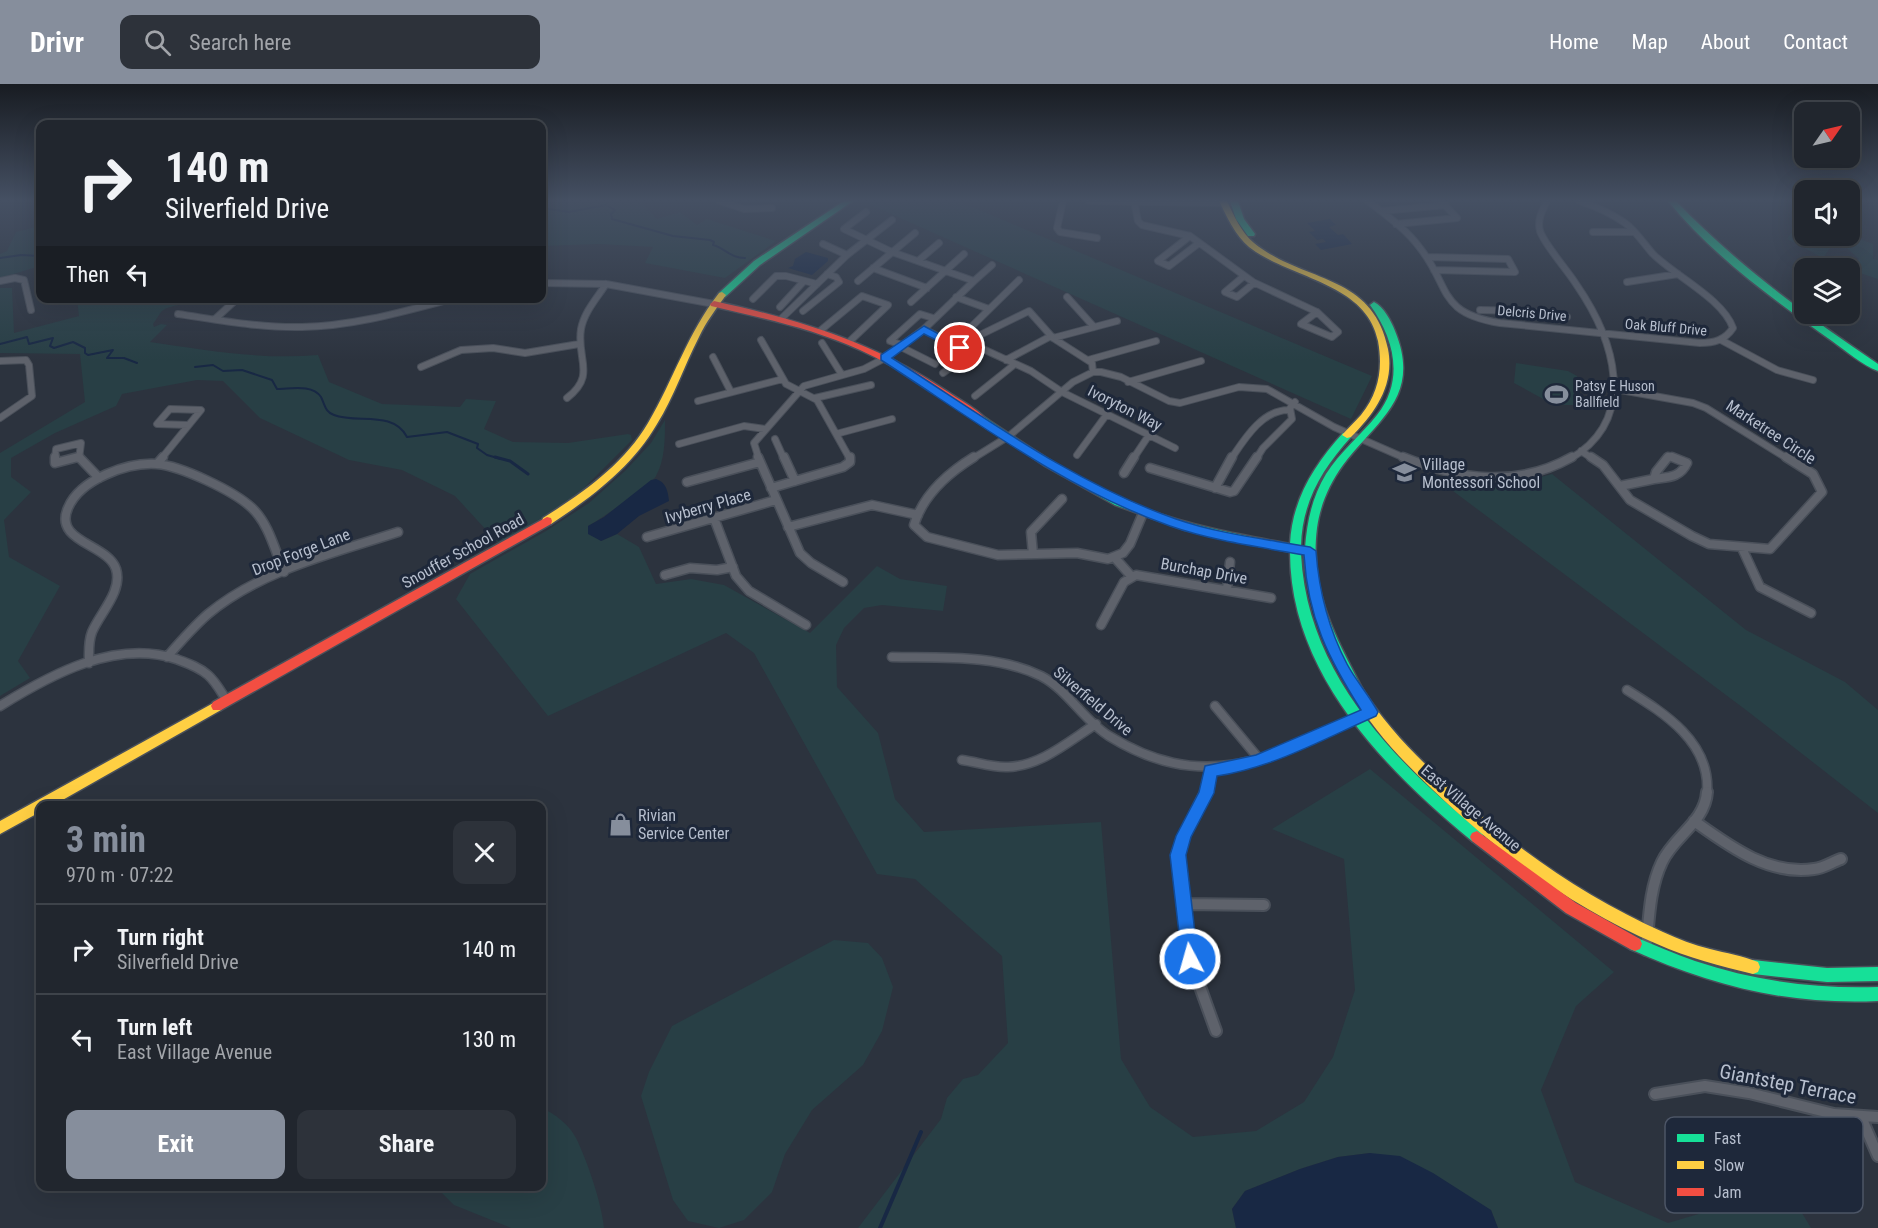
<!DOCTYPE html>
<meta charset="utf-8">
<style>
:root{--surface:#21262e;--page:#2d323a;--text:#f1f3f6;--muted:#a2a5aa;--line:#3e434a;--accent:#868e9c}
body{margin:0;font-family:"Roboto Condensed",sans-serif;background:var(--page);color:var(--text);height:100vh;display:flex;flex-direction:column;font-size:22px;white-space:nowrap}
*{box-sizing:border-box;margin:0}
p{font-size:20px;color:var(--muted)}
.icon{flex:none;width:33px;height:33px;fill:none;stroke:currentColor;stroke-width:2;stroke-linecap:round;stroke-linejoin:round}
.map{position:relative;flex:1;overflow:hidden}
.panel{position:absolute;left:36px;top:717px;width:510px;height:390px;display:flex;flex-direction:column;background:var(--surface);border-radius:12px;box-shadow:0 6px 24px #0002,0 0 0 2px var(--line)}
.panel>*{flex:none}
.banner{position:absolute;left:36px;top:36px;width:510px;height:183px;border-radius:12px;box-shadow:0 6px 24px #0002,0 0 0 2px var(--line);background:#21262e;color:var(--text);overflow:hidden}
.needle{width:39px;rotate:56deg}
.controls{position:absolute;left:1794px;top:18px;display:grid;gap:12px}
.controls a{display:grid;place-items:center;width:66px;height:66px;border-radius:12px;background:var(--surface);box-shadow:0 6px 24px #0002,0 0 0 2px var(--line);font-size:30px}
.pin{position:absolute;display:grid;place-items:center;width:51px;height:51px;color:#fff;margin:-26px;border:3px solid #fff;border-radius:50%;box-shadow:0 2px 6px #0007}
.me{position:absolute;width:66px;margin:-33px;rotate:354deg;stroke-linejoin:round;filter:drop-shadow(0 0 4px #0008)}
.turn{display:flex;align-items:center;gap:21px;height:126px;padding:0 30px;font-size:27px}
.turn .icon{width:78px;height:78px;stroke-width:2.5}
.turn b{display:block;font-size:42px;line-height:51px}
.then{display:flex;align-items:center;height:57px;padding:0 30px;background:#0003;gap:12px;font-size:22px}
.round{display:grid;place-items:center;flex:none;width:63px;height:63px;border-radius:12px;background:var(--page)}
.overview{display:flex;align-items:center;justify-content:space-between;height:102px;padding:0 30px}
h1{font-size:36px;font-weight:700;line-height:45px;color:var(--accent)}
.action{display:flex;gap:12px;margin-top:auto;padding:12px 30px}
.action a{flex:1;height:69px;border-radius:12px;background:var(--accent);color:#fff;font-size:24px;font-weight:700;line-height:69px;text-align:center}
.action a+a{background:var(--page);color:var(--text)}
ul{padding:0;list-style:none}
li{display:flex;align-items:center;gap:18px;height:90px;padding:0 30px;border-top:2px solid var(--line)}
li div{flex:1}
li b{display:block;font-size:22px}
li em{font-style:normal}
header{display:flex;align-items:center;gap:36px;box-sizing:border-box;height:84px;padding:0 30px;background:var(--accent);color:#fff}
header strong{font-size:28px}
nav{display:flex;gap:33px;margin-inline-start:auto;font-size:21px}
.search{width:420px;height:54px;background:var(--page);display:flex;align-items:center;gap:15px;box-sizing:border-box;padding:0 21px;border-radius:12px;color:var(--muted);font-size:22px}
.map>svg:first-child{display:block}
.green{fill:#283f45}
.water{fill:#182844}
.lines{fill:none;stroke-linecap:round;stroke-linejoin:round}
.stream-far2{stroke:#182844;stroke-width:2}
.stream-far1{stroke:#182844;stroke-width:3}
.stream{stroke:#182844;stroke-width:4}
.street-far2-casing{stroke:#4a505a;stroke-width:8}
.street-far1-casing{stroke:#4a505a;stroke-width:11}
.street-casing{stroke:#4a505a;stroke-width:14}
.fast-casing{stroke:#4a505a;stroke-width:3}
.slow-casing{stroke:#4a505a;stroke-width:3}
.jam-casing{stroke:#4a505a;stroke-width:3}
.street-far2{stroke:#5e626b;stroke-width:6}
.street-far1{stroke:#5e626b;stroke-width:8}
.street{stroke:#5e626b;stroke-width:10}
.fast{fill:#16e098;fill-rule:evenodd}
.slow{fill:#ffcf43;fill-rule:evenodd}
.jam{fill:#f24e42;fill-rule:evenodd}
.route{fill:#1a73e8;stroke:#114b97;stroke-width:1.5}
.labels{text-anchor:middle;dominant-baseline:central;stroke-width:6;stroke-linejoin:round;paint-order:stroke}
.far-street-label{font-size:14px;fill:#b7bfce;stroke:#1e283a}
.far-poi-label{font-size:14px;fill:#b7bfce;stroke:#1e283a;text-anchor:start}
.street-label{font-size:16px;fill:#b7bfce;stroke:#1e283a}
.poi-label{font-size:16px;fill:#b7bfce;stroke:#1e283a;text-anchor:start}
.near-street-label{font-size:20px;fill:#b7bfce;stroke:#1e283a}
.key{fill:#1e283a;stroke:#4c5566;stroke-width:1.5}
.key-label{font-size:16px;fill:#b7bfce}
</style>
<header>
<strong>Drivr</strong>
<div class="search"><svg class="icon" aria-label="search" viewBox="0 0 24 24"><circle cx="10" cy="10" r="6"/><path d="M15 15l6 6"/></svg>Search here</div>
<nav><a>Home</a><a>Map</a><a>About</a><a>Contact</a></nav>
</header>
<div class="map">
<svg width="1878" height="1144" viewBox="0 0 1878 1144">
<rect width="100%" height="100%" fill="#2c333e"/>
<path class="green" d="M542,117H647L642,119L657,135L680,128L697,141L707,135L776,157L725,194L645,179L653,163L599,160L542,162Z
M862,117H958L1372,292L1351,335Z
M40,142V182L0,194V170L7,167L16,148Z
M1791,149H1804V152L1850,151L1873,160V175L1878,176V195L1857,188L1848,180L1859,175L1847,164H1830L1823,174L1787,155Z
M0,204H12L14,249L79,232L77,215H195C186,223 172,219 162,227C159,230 156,236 153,240L154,243L161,240L167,241L150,258C206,266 261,276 318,271L329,298L382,320L460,323L466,315L496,317L484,345L513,358L568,359L628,350L631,351L632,356L573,415L499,460L455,412L402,386L349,376L260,334L223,297L197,296L122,310L116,322L55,349L11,374V393L31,408L4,436L9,473L60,502L18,577L30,594L0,612V369L85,318L80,270L0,269Z
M1516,279L1568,287L1577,292L1582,321H1554L1514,299Z
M665,336C665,355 665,376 656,392C653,399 598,437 588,442L601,457L617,450L639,463L656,500L691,495L724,501L810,549L877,482L900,495L947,502L943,527L882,521L864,524L844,544L836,561L837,603L878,649L895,715L924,748L1101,738L1121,975L1150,1023L1193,1053L1256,1047L1304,1018L1333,973L1355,906L1344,775L1272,745L1370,685L1614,888L1576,922L1541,1006L1575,1098L1668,1139L1787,1104L1811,1144H1498L1491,1126L1370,1069L1338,1073L1300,1085L1245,1107L1232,1125L1236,1144H858L941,1035L947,1014L963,995L978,991L1008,959L1002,872L915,795L877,790L754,569L726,549L548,632L456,515L470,490L546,447L589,419L625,387L651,359Z
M1552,390L1746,546L1845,598L1878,626V729L1746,626L1441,398L1504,403Z
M834,856L868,859L882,874L893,903L882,947L863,981L812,1026L785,1070L772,1108L744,1136L719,1144L688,1137L673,1116L641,1012L649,988L672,942Z
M542,1025C554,1028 570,1042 576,1054C587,1076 602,1120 604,1144H511L454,1121L440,1107L438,1103L542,1102Z"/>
<path class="water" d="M1330,135L1336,141L1329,143L1338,151L1343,150L1352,160L1321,166L1315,160L1326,158L1323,155L1317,156L1309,148L1315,147L1307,139Z
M806,168L828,174V177L812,191L788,184L793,182L795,175Z
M656,395C666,398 668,407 669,417L639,432L617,450L601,457L588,450V442L604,433L651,396Z
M1370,1069L1400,1072L1433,1089L1491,1126L1498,1144H1236L1232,1125L1245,1107L1300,1085L1338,1073Z"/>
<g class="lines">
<path class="stream-far2" d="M542,124L569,128L606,121L615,126L611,130L612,135L673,152L710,156L714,158L713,161C725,164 730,174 745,174
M0,174L21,171L40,172
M0,260L27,253L29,260L53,254L50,262L54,264L73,258L85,264V269L88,271L113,266L107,274H124L137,279
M195,283L213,281L223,287L242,286L272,296L277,305C291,305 312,300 321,313C325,321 325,328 334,331C357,340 393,326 407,353L447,348L478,360L477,364L487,371L501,375"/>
<path class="stream-far1" d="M495,373L510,377L528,390"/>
<path class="stream" d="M880,1144L921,1048"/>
<defs>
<path id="street-far2" d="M720,117L744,125L772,124
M1063,117L1057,144L1060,148L1097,154
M1089,117L1234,119
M1134,117L1138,137L1142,141L1190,152L1253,198L1317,228
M1368,117C1386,131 1406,145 1420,164C1451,203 1437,229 1500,239L1700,259C1714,259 1725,256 1733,244C1723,215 1675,192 1653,170C1644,160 1636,147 1625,139C1611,129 1597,123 1580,117
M1547,117C1542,127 1537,136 1540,147C1544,160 1568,187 1576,200C1614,255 1640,334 1570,375
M1381,127L1446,121
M1396,140L1457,134L1441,117
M1593,148H1634
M1190,152L1158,177L1169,182L1199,159
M823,160L847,171
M1427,173L1508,175L1515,188L1434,186
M918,177L939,159
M873,184L927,204
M1244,192L1225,208L1237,213L1254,199
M0,197L15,194L24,196L31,226
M858,197L915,149
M974,197L992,181
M1627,198L1678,190
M542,199L606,200L714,220
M956,213L989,225
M1067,213L1094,243
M753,215L776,192H786L817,200
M911,218L964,170
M780,223L804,197
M1480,226L1525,227L1567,233
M803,227L839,198L836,193L827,190
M1317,228L1338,248L1332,253L1301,240Z
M178,230C219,236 260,244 302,243C354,242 405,227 455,214
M782,234L847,171L892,136
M215,235L238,214
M924,245L960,264
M821,246L862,212L888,221L850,257
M980,251L1029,227L1053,254L1092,279L1093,288
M962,252L1019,196
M1053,254L1117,237
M761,256L786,300L817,316L850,375
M1721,256L1777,286L1813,296
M822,259L842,291
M972,260L1031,287L1062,308L1175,364
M902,261L890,257L920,230L933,234
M899,262L935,280
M713,273L731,308
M1006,276L1051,252
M1088,276L1156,257
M0,277L26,276L29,281L32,312L0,334
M421,283L461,266L493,264L525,269L579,260
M943,289L979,263
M1128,298L1201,277
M1615,305L1693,319L1706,324L1788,375
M975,312L1015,280
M567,314C597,291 576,275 581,245C584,228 597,214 606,200
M815,314L871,301
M698,317L783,295
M836,350L892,335
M775,355L784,375
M679,360L744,342L765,345
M1581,367L1593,375
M1077,371L1107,330
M55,375L56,365L81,359L79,375
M72,375L79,373
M161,375L201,326L170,325L157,340L188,341
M759,375L754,359L804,302L864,285L885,274L924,245L974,197L892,168L844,145L866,128
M972,375L1009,352L1073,298L1093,288H1101L1121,293L1169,317L1180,319L1239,303L1267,305L1334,343L1407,375
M1133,375L1149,351
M1231,375C1245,354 1263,325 1290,326
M1256,375L1263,364L1292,335L1290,324L1295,318
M1667,375L1669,372L1676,375"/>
<path id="street-far1" d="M55,373V379L78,373
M79,373L99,394
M758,373L800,469L811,479L843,498
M784,373L795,397
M974,373C948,389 923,411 914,441L927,453L998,471L1077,469L1108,475L1123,469L1130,460L1143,429
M1403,373C1460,396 1517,404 1572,373
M1591,373L1603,381L1630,416L1692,452L1709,460L1770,465L1822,408L1813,390L1786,373
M157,380L163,373
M1150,384L1230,408L1234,407L1257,373
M1124,389L1134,373
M1654,395L1656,388L1668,373
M1654,395C1668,393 1680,394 1687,379L1672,373
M687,398L760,378
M1620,402L1654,395
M771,404L843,383L850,378V373
M1215,404L1232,373
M714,434L736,492L749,507L806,541
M788,443L872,421L918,431
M647,453L776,416
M1742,464L1760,503L1811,529
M1033,470L1031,448L1062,415
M1115,474L1132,493
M665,491L690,484L717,486L733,483
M1227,506L1230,478
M1101,541L1124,498L1136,491L1271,514
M167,573C180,558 193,543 208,530C261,486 334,469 398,448
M892,573C940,574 996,570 1041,592C1068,606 1083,636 1109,652C1208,713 1277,671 1371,628
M89,579C89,568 88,558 92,548C100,529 123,507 116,485C108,460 53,458 68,424C80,395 128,378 157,380C181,382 234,407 252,424C269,440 275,467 284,488
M1627,606C1664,629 1711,658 1707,709
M0,622C50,591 115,555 176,575C187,579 199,583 208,591C216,598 221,608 227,617
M1215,622L1260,676
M962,676C977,678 993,684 1008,683C1041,682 1069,657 1096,640
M1206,709L1210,686"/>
<path id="street" d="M1206,708L1184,752L1178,771L1190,875L1216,947
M1694,737C1729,762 1769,792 1814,785C1824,784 1832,778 1841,775
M1184,820L1264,821
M1646,866C1649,837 1649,805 1662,778C1674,752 1705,738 1707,708
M1655,1010L1705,1002L1749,1009L1834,1030L1878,1033
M1861,1033L1878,1072"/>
<path id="fast" d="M844,117H853L760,181L725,213H719V209L754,177Z
M1230,117H1238L1244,135L1255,150L1254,152H1248L1236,135Z
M1668,117H1676C1737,181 1806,231 1878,280V287C1862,281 1846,267 1832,257C1774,216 1713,172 1668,117Z
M1374,218C1384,223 1391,237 1395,247C1422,313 1377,336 1343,381C1329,400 1320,422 1317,444C1309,509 1336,553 1364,608L1362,612H1354C1328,566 1306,521 1304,468L1301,470C1307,590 1394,677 1482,749L1484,753L1482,757L1477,759L1472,757C1385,685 1290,590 1290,468L1185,446L1115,421L1045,382L976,335L978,333H984C1035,367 1086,402 1143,424C1190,442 1241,451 1290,460C1292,416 1314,381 1343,349H1351V353C1322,385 1302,418 1301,462L1305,464C1307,438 1312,413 1326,390C1340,368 1361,351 1377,331C1405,296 1394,254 1370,221Z
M1635,853C1655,861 1675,870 1695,877C1755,897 1815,905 1878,903V917C1787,921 1712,902 1630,865L1628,860L1630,855Z
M1753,876L1827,884L1878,883V897L1827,898L1753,890L1748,888L1746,883L1748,878Z"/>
<path id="slow" d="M1219,117H1227C1234,132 1241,148 1254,159C1303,199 1373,189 1388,265C1395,301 1375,329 1351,353L1347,354L1342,351C1348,344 1355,338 1361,331C1379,309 1383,284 1378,257C1366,198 1290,195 1249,163C1235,151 1227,133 1219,117Z
M722,208L726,211C716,225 706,238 699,253C684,282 674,313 657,340C632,383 592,413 551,440H543L542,437L543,434C583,409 624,380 648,339C674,295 687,250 719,209Z
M1358,603L1362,604C1385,641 1415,671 1446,700C1510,761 1582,812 1663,848C1678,855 1694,861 1710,865C1726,869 1743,872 1758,878L1760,883L1758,888L1753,890C1721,882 1688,874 1657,860C1573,824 1499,769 1433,706C1403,677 1371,645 1352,608L1354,604Z
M217,617L221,618L223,622L221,626L52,722H40V728L0,750V737Z"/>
<path id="jam" d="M714,217C800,236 870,257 945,306C958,315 975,323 986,335L984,337H978C940,311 902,285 860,266C812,244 762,234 711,222L710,220Z
M547,433L551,434L552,437L551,440L221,626H213L211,622L213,618Z
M1477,747L1576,819L1640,855L1642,860L1640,865L1635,867L1630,865L1566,829L1472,757L1470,753L1472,749Z"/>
</defs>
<use href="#street-far2" class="street-far2-casing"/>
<use href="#street-far1" class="street-far1-casing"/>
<use href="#street" class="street-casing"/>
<use href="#fast" class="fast-casing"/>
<use href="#slow" class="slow-casing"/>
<use href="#jam" class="jam-casing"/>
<use href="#street-far2" class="street-far2"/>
<use href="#street-far1" class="street-far1"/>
<use href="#street" class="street"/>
<use href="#fast" class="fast"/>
<use href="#slow" class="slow"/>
<use href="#jam" class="jam"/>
</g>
<linearGradient id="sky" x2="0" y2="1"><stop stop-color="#181c22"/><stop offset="0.42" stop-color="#455063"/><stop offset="1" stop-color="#455063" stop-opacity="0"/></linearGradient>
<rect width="1878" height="277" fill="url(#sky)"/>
<path class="route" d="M924,242L965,264L956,266L924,250L892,274C983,332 1073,399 1176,435C1219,450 1266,455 1310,463L1316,467C1319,508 1328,544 1347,580C1356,597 1369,611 1378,628L1376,632C1324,655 1272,684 1217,692L1214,709L1191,753L1186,771L1198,875L1196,881L1190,883L1184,881L1182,875L1170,771L1176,752L1199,708L1205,682L1256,671L1361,626C1328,574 1308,534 1304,471C1259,463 1213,457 1170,442C1065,405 974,336 881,276V271Z"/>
<defs>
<symbol id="stadium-bare" viewBox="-9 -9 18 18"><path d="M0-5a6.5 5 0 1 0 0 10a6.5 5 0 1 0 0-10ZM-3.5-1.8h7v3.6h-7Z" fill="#868e9c" stroke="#1e283a" stroke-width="2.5" paint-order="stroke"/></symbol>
<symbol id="school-bare" viewBox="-9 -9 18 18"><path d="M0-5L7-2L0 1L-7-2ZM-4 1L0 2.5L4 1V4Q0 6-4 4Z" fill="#868e9c" stroke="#1e283a" stroke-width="2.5" paint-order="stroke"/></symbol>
<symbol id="shop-bare" viewBox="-9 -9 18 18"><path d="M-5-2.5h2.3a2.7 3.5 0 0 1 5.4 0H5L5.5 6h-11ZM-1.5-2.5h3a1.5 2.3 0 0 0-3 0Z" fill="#868e9c" stroke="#1e283a" stroke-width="2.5" paint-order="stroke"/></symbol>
</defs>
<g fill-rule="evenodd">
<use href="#stadium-bare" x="1540" y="294" width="33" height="33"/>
<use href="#school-bare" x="1388" y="372" width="33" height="33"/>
<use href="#shop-bare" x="604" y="724" width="33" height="33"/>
</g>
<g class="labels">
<g class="far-street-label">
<text transform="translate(1532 229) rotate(5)">Delcris Drive</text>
<text transform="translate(1666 243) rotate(5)">Oak Bluff Drive</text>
</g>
<g class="far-poi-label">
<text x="1575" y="302">Patsy E Huson<tspan x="1575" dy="16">Ballfield</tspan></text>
</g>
<g class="street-label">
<text transform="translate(1125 324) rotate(27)">Ivoryton Way</text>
<text transform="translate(1771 348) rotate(33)">Marketree Circle</text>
<text transform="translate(708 422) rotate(-16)">Ivyberry Place</text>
<text transform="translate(463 467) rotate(-29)">Snouffer School Road</text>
<text transform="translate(301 468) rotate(-21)">Drop Forge Lane</text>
<text transform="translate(1204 487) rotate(10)">Burchap Drive</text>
<text transform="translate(1093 617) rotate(40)">Silverfield Drive</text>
<text transform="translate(1471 724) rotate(40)">East Village Avenue</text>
</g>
<g class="poi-label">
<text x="1422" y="380">Village<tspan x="1422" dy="18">Montessori School</tspan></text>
<text x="638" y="731">Rivian<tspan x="638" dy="18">Service Center</tspan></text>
</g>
<g class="near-street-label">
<text transform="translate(1788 1000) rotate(11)">Giantstep Terrace</text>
</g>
</g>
<rect x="1665" y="1033" width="198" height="96" rx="9" class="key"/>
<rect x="1677" y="1050" width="27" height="8" fill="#16e098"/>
<rect x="1677" y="1077" width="27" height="8" fill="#ffcf43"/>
<rect x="1677" y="1104" width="27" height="8" fill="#f24e42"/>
<g class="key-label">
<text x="1714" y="1060">Fast</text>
<text x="1714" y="1087">Slow</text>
<text x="1714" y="1114">Jam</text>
</g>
</svg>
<div class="controls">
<a><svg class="needle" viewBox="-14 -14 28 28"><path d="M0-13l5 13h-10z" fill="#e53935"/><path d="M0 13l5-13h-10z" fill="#a2a5aa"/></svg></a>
<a><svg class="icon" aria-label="sound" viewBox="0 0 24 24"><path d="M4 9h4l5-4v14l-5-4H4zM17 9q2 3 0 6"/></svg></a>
<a><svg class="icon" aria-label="layers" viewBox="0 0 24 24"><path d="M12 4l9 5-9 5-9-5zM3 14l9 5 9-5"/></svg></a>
</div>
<div class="pin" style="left:960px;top:264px;background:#d93025"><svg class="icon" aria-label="arrive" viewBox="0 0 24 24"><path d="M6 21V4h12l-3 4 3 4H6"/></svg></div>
<svg class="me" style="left:1190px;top:875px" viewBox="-20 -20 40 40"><circle r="17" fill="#1a73e8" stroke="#fff" stroke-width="3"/><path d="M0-11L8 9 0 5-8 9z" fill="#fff"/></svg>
<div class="banner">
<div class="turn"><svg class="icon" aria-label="right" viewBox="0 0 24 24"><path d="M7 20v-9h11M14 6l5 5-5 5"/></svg><div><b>140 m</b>Silverfield Drive</div></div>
<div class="then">Then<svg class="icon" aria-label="left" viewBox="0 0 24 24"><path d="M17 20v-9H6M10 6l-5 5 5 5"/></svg></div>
</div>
<section class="panel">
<div class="overview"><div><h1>3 min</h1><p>970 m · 07:22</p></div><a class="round"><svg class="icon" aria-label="close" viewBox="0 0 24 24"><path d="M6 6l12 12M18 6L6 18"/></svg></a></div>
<ul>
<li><svg class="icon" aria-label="right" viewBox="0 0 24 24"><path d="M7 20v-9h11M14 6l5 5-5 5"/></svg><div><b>Turn right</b><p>Silverfield Drive</p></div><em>140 m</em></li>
<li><svg class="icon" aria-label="left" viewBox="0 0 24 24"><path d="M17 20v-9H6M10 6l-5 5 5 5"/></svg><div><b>Turn left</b><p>East Village Avenue</p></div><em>130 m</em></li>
</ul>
<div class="action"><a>Exit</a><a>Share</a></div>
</section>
</div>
